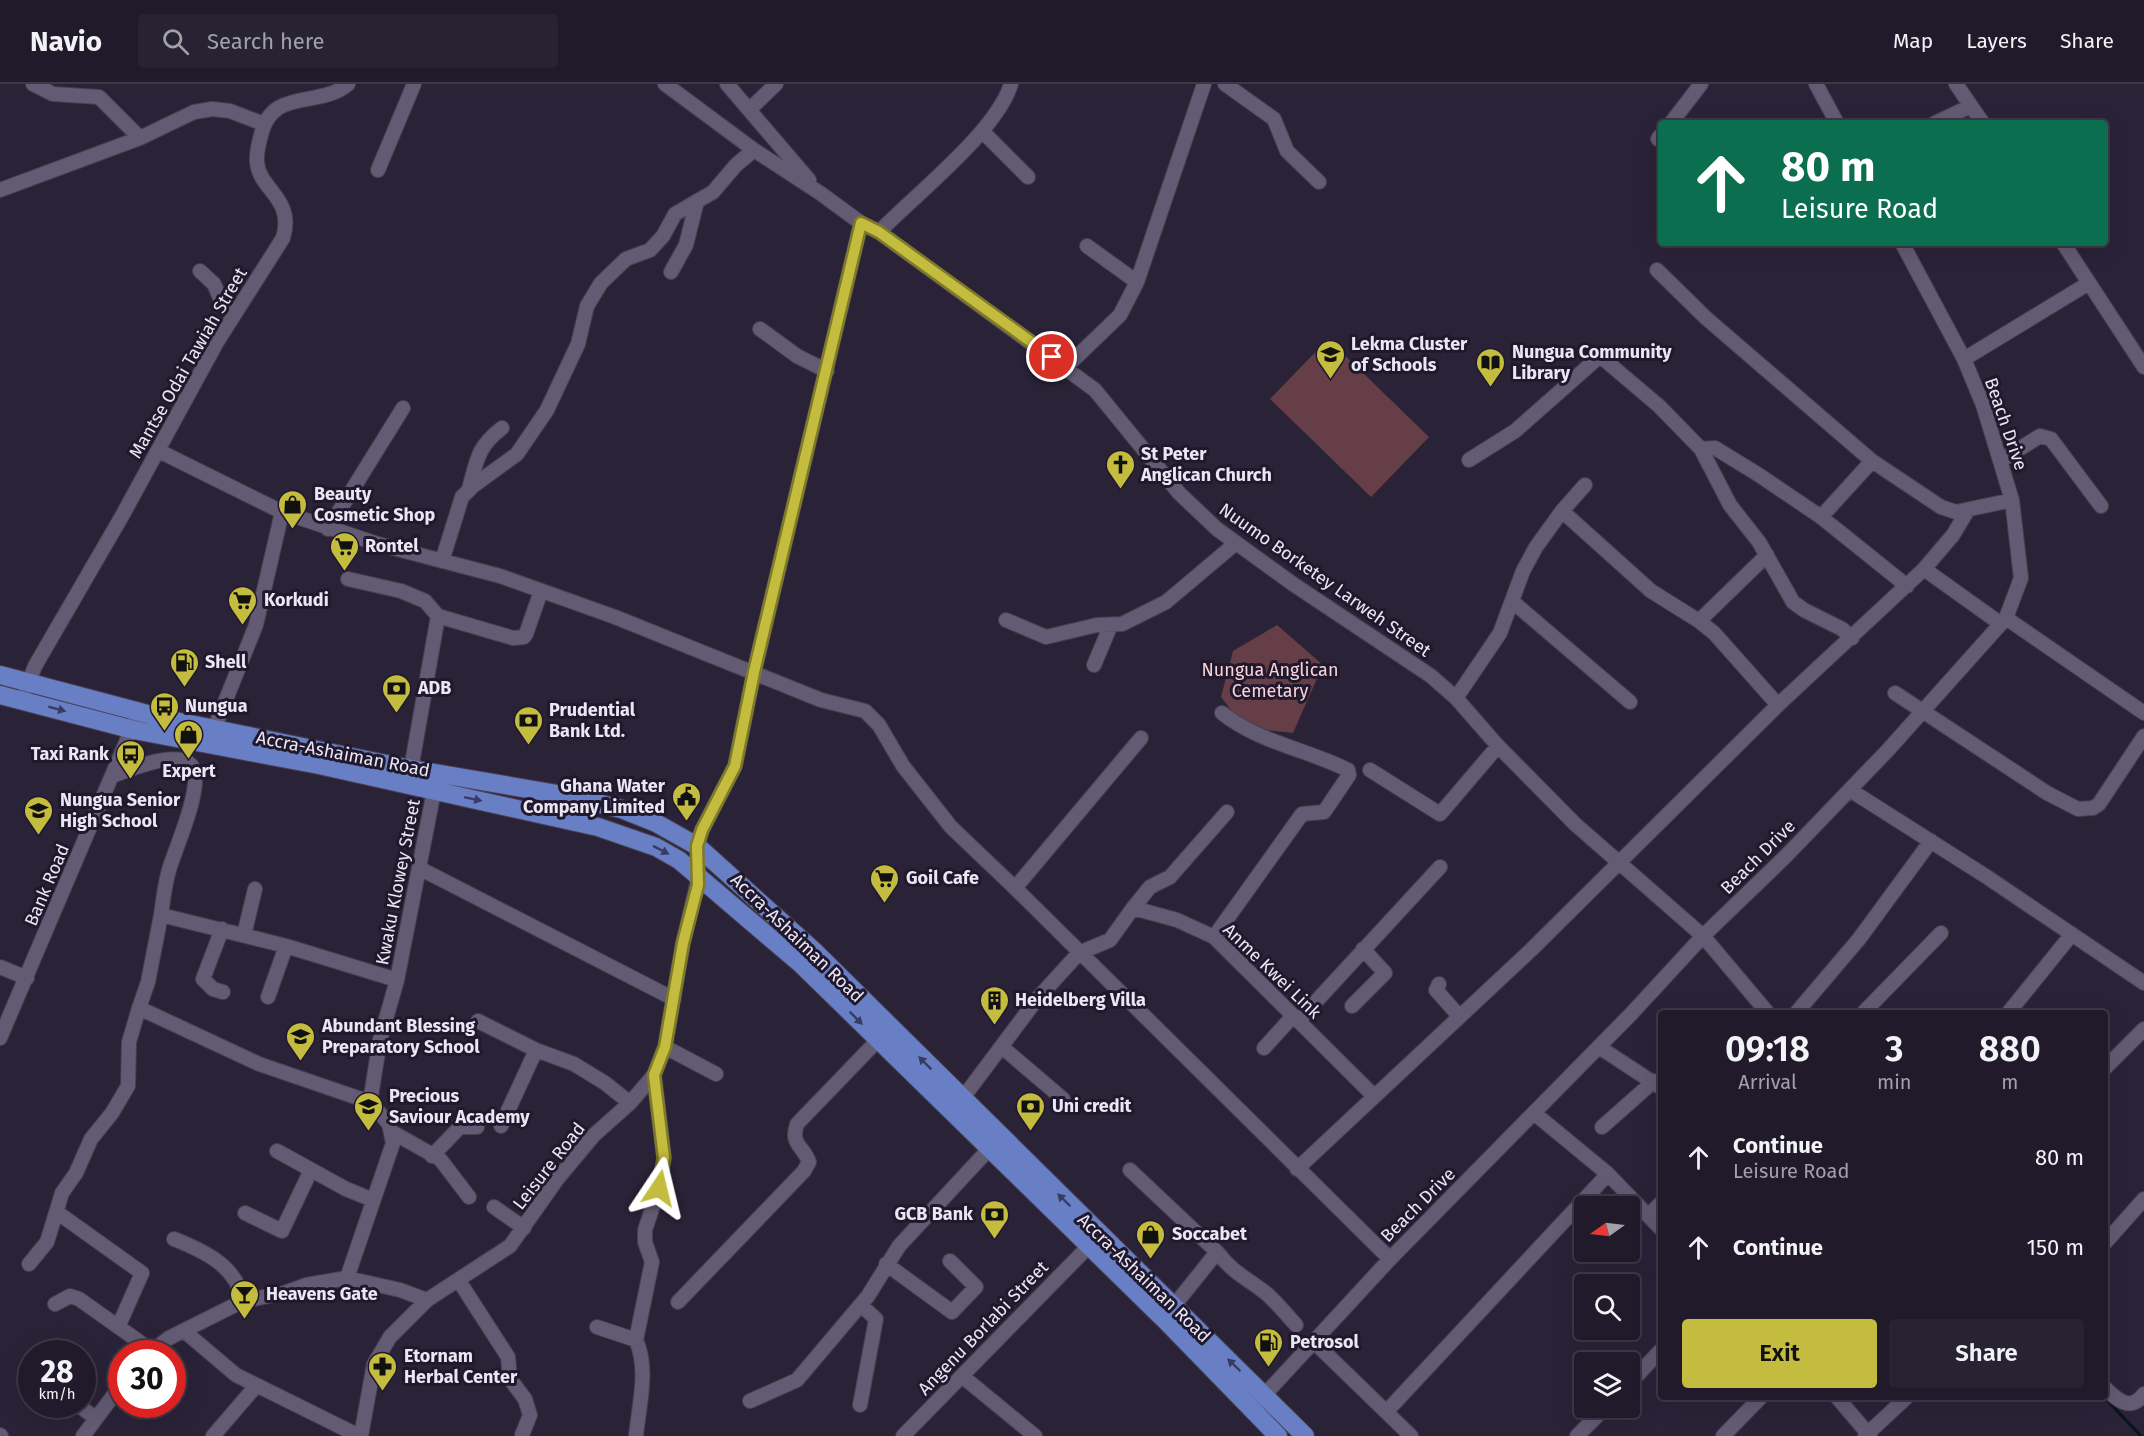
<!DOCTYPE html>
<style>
:root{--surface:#201a2a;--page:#282332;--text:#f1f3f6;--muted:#a2a1a8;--line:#3d3847;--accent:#c4bc3e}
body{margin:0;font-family:"Fira Sans",sans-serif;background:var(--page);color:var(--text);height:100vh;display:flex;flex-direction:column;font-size:22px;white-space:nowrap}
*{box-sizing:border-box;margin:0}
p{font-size:20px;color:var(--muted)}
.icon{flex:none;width:33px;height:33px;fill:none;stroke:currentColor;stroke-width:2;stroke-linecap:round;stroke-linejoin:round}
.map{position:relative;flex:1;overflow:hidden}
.panel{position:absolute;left:1658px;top:926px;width:450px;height:390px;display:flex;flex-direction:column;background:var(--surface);border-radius:6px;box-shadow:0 6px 24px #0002,0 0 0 2px var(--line)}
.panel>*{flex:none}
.banner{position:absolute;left:1658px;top:36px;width:450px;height:126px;border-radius:6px;box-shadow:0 6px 24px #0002,0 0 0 2px var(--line);background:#0b6e4f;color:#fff;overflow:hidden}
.needle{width:39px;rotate:256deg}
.fabs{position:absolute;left:1574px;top:1112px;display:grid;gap:12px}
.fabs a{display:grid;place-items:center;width:66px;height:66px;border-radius:6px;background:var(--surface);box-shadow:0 6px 24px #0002,0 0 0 2px var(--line);font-size:30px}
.speed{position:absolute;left:18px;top:1256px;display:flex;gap:12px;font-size:30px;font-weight:700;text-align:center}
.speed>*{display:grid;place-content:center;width:78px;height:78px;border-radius:50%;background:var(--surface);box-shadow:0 6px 24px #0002,0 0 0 2px var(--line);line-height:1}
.speed small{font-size:15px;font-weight:400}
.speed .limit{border:9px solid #d22;background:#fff;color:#111}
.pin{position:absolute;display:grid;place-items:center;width:51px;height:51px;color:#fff;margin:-26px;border:3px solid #fff;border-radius:50%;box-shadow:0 2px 6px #0007}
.me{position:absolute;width:66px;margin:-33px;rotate:10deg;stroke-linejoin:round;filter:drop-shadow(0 0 4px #0008)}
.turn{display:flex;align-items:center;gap:21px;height:126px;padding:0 24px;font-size:27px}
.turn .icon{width:78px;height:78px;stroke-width:2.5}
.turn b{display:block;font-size:42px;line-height:51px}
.eta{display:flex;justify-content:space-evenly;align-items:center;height:102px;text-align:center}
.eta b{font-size:36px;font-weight:600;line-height:42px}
.action{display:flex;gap:12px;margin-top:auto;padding:12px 24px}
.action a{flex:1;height:69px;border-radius:6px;background:var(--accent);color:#111;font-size:24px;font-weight:600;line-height:69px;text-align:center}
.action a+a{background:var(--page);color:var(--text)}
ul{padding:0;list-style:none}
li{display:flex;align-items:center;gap:18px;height:90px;padding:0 24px}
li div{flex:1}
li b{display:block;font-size:22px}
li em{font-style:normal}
header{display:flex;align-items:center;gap:36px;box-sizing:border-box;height:84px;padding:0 30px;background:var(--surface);border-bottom:2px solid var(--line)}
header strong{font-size:28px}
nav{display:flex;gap:33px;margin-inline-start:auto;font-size:21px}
.search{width:420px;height:54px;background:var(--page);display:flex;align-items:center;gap:15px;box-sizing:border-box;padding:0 21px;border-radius:6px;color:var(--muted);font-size:22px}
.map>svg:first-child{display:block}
.green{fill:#653e47}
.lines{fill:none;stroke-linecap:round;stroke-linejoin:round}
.stream{stroke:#03151e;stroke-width:3}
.minor-casing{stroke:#474051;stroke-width:16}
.major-casing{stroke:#474051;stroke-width:20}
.minor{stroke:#635b73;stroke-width:14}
.major{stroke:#687ec5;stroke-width:18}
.oneway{fill:#393c62}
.route-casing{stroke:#7f7a28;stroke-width:15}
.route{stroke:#c4bc3e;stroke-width:10}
.labels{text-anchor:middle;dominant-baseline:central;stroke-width:6;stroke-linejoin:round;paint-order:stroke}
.poi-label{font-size:18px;font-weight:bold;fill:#eae6f4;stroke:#20192d;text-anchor:start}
.street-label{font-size:18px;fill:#eae6f4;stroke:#20192d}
.park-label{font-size:18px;fill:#f8d2d8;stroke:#20192d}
</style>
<header>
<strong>Navio</strong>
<div class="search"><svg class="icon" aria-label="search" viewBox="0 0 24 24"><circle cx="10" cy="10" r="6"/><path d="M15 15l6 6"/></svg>Search here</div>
<nav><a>Map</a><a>Layers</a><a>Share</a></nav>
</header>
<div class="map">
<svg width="2144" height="1352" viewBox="0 0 2144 1352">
<rect width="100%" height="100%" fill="#2a2338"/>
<path class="green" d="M1328,255L1429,353L1371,413L1270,315Z
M1277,541L1323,581L1293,649L1245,644L1221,613L1233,567Z"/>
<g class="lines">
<path class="stream" d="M2103,1312L2141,1352"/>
<defs>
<path id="minor" d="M33,0L53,10L99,13L140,54
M665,0L754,66L820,109L861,139L879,148L1095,306L1179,409L1217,445L1293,500L1431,592L1456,614L1498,662L1575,740L1703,852L1767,928
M727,0L809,96
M1225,0L1274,35L1287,67L1319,98
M1816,0L1837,39
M1971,22L1983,39
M750,25L776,0
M1671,39L1701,0
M1935,39L1971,22L1956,0
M983,48L1028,93
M1658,55L1660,52
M378,86L414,0
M0,106L140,54L194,28L212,25L230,27L264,40
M879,148C915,111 997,47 1011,0
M2063,159L2144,283
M1087,162L1137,198
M1657,186L1706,234L1872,377L1941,423L1956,428L2012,416
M200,187L214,200L220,214L235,227
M671,188L686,161L697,117
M760,245L797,272L827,287
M1964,275L2089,199
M1066,283L1120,231L1137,198L1204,0
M1701,365L1715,364L1759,391L1821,433L1907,502
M159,367L282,428L378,460L500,492L615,533L821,616L865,627L879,641L903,682L951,743L1015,804
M1469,376L1515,347L1600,272L1659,322L1701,365L1730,421L1759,458L1793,518L1804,526L1842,545L1852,554
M2000,377L2040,352L2051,355L2101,422
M469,405C477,376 477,363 502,344
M1562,427L1651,507L1699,537L1714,549L1778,621
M1821,433L1872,377
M328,445L403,324
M442,477L462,413L473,402L517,370L547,326L578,260L587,222L601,199L626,175L650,166L663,152L675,130L713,108L736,81L754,66
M1924,485L2001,540
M348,495L401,507L425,517L438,532L513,554L524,553L526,550L541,507
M1513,518L1630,618
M2006,534L2144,629
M1006,536L1046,553L1097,541L1122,540L1166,518L1236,459
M1699,537L1767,471
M1094,581L1110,543
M26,605L35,582L122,432L217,258L283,154C295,114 259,106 257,78C256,69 259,59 261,51C272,3 318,25 348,0
M1895,609L2047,709L2078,725L2093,724L2099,720L2144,652
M1456,614L1500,549L1523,487L1536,463L1562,427L1585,401
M214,645L256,541L282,428
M1141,654L1015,804L1390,1175
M411,685L438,532
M1370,686L1440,730L1498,662
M112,692C128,686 178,665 191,681C206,699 175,764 169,786C165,800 163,816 161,831
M1850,706L1987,793L2144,899
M419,784L674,915
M1133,824L1150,803L1170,793L1227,728
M222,845L203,895L213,905L223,908
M244,851L255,805
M1214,853L1302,730L1324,728L1349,691L1348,686C1306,665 1260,659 1222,629
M0,883L27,894
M397,896L434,707
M1439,900L1436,906L1459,932
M268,913L286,862
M1352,922L1385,889L1363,865
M1797,928L1859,855L1931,757
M1864,928L1941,849
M2009,928L2072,850
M478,937L536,966L574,980L605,999L630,1019
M1298,937L1440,783
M0,954L139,628
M665,963L716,990
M1002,963L1063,1015
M1599,963L1660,1003
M1264,964L1293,932
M2104,985L2144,945
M962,1015L1037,915L1079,869L1110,856L1133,824L1177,836L1214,853L1374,1012
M1534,1029L1608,1090L1660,1144
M501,1042L536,966
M1602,1043L1654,997
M392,1048L440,1075L469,1113
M277,1067L346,1105L373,1116
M432,1072L460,1043H477
M1297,1085L1532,865L1778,621L1924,485L1953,451L1968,426
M1130,1086L1217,1168L1173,1223
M494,1123L524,1144
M58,1129L142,1189L119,1241
M245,1129L282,1147L311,1086
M1649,1131L1660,1120
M174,1155C204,1167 237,1182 243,1217
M2104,1160L2144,1115
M1217,1168C1234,1190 1247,1194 1267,1210C1277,1219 1287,1231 1296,1241
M29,1180L47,1158L62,1109L76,1089L91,1055L112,1029L128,1002L129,958L139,924
M886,1180L952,1228L976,1203L950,1177
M347,1194L393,1059L389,1040L370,1018L259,980L139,924L148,898L161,831L286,862L397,896L380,956L370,1018
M459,1197L508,1273L510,1295L525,1315L530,1331L522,1351
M678,1218L804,1087L809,1078C803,1061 790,1061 797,1040L878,956
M55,1220L70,1212L79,1215L151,1266
M597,1243L636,1256C649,1286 639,1320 636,1352
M184,1247L236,1291L359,1352
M636,1256L652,1178L645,1158V1146L659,1104L664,1074L654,991
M1313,1257L1411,1352
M149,1269L169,1254L243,1217L284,1209L306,1201L347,1194L400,1206L427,1216
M962,1292L1035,1352
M1629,1300L1660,1267
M2104,1303C2116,1315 2130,1329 2144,1310
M1836,1312L1870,1352
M750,1317L797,1296L868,1212L899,1162L990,1064
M1258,1318L1390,1175L1632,929L1703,852L1785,773L1888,666L2006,534L2021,494L2012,416L1983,321L1964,275L1902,159
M77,1320L95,1334
M860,1321L876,1235L861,1221
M1387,1327L1608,1090
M0,1351L1,1352
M83,1352L122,1300
M213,1352L256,1302
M361,1352L374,1280L390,1253L427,1216L510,1162L558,1094L594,1051L630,1019L654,991L665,963L683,859L699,792L697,762L702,746L735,682L754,588L861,139
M903,1352L1089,1162
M1577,1352L1606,1323
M1723,1352L1762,1312
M1865,1352L1908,1312"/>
<path id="major" d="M0,591L170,636L411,685L569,712L621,725L656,739L697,762L814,867L1305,1352
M0,611L134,646L319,681L598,743L656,763L679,776L802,881L1165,1236L1278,1352"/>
</defs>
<use href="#minor" class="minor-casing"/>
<use href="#major" class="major-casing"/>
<use href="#minor" class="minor"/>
<use href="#major" class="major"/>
</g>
<defs><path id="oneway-solid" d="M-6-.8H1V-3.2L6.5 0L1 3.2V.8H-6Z" transform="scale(1.5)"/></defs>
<g class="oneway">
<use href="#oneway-solid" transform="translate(57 625) rotate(15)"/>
<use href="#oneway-solid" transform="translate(473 715) rotate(12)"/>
<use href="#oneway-solid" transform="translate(661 766) rotate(27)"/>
<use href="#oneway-solid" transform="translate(856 934) rotate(45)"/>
<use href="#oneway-solid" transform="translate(925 979) rotate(-135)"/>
<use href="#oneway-solid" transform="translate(1064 1116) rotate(-136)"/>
<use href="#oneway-solid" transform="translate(1234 1281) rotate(-136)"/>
</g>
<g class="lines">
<defs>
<path id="route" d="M659,1104L664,1074L654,991L665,963L683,859L698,801L697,762L702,746L735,682L754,588L861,139L879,148L1052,273"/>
</defs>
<use href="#route" class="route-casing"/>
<use href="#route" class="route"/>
</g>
<defs>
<symbol id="school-pin" viewBox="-11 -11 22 30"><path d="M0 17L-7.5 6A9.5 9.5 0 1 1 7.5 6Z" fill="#c4bc3e" stroke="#20192d"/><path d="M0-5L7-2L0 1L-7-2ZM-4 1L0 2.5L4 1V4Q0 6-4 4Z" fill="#111"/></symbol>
<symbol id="library-pin" viewBox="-11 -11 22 30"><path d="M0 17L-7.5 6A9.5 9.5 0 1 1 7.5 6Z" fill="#c4bc3e" stroke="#20192d"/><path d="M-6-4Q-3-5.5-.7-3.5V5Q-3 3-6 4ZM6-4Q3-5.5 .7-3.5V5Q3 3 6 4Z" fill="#111"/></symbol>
<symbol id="church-pin" viewBox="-11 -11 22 30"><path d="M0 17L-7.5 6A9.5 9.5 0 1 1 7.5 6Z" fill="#c4bc3e" stroke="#20192d"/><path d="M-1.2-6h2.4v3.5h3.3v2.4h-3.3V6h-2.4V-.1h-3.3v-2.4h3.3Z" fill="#111"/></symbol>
<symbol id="shop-pin" viewBox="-11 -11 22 30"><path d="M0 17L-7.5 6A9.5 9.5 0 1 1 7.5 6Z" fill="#c4bc3e" stroke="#20192d"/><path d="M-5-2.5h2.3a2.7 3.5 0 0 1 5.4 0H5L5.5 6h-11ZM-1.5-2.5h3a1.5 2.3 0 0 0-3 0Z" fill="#111"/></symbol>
<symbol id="supermarket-pin" viewBox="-11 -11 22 30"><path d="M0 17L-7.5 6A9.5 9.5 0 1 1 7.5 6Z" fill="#c4bc3e" stroke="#20192d"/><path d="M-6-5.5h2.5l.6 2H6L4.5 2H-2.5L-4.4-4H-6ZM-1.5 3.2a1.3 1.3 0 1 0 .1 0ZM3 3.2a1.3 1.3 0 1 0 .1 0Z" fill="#111"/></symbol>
<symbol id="fuel-pin" viewBox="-11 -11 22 30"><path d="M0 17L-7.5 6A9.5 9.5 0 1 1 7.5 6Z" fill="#c4bc3e" stroke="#20192d"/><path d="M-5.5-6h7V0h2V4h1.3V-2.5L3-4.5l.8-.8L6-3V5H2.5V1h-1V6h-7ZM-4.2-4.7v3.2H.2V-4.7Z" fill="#111"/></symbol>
<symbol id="bank-pin" viewBox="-11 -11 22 30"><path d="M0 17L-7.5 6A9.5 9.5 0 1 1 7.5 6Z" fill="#c4bc3e" stroke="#20192d"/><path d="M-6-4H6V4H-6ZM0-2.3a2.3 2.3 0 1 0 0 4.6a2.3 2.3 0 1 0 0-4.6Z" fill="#111"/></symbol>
<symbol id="bus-pin" viewBox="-11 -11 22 30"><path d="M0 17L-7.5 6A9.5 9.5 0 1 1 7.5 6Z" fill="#c4bc3e" stroke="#20192d"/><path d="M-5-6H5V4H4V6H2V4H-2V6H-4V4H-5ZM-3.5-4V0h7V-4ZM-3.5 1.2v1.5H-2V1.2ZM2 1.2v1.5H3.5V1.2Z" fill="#111"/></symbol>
<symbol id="civic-pin" viewBox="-11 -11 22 30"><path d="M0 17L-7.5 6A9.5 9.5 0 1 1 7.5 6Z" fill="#c4bc3e" stroke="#20192d"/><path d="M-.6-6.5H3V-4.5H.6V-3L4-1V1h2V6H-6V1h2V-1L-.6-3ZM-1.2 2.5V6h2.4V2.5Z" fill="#111"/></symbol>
<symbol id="building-pin" viewBox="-11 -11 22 30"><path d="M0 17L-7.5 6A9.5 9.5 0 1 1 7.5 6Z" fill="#c4bc3e" stroke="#20192d"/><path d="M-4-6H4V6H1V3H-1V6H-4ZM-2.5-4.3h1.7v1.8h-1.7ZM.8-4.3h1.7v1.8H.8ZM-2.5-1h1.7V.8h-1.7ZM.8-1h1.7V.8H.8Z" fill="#111"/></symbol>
<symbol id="bar-pin" viewBox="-11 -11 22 30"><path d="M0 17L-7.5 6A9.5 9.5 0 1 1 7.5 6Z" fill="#c4bc3e" stroke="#20192d"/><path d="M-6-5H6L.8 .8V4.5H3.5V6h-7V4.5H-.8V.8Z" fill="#111"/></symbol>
<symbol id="pharmacy-pin" viewBox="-11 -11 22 30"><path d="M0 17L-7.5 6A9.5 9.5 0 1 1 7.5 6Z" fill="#c4bc3e" stroke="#20192d"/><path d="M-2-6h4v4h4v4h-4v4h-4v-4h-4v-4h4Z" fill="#111"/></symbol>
</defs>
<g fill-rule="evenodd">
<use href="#school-pin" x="1314" y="254" width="33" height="45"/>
<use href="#library-pin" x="1474" y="262" width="33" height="45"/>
<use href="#church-pin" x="1104" y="364" width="33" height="45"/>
<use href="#shop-pin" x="276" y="404" width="33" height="45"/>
<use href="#supermarket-pin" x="328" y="446" width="33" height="45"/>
<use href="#supermarket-pin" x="226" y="500" width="33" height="45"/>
<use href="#fuel-pin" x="168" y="562" width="33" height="45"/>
<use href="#bank-pin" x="380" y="588" width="33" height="45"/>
<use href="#bus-pin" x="148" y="606" width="33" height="45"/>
<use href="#bank-pin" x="512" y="620" width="33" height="45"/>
<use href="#shop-pin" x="172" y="634" width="33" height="45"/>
<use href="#bus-pin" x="114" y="654" width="33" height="45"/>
<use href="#civic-pin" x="670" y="696" width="33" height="45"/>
<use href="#school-pin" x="22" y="710" width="33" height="45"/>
<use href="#supermarket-pin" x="868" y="778" width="33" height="45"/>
<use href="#building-pin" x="978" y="900" width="33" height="45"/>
<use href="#school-pin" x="284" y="936" width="33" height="45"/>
<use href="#school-pin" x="352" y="1006" width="33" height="45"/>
<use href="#bank-pin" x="1014" y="1006" width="33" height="45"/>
<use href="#bank-pin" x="978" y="1114" width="33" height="45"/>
<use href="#shop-pin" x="1134" y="1134" width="33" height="45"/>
<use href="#bar-pin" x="228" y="1194" width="33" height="45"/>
<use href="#fuel-pin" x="1252" y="1242" width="33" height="45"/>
<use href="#pharmacy-pin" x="366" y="1266" width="33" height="45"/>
</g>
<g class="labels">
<g class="poi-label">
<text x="1351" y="260">Lekma Cluster<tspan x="1351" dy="21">of Schools</tspan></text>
<text x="1512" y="268">Nungua Community<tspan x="1512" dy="21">Library</tspan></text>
<text x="1141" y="370">St Peter<tspan x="1141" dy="21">Anglican Church</tspan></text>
<text x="314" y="410">Beauty<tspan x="314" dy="21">Cosmetic Shop</tspan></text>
<text x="365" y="462">Rontel</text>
<text x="264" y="516">Korkudi</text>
<text x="205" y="578">Shell</text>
<text x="418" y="604">ADB</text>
<text x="185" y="622">Nungua</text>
<text x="549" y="626">Prudential<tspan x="549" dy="21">Bank Ltd.</tspan></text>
<text x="109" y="670" text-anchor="end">Taxi Rank</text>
<text x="189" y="687" text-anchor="middle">Expert</text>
<text x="665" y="702" text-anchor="end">Ghana Water<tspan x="665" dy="21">Company Limited</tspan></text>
<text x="60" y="716">Nungua Senior<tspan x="60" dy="21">High School</tspan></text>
<text x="906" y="794">Goil Cafe</text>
<text x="1015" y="916">Heidelberg Villa</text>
<text x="322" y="942">Abundant Blessing<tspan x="322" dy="21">Preparatory School</tspan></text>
<text x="389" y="1012">Precious<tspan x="389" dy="21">Saviour Academy</tspan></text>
<text x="1052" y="1022">Uni credit</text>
<text x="973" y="1130" text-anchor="end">GCB Bank</text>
<text x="1172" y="1150">Soccabet</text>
<text x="266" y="1210">Heavens Gate</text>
<text x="1290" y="1258">Petrosol</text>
<text x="404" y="1272">Etornam<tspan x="404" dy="21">Herbal Center</tspan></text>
</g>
<g class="street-label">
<text transform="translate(188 279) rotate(-60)">Mantse Odai Tawiah Street</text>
<text transform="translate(2006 340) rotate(71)">Beach Drive</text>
<text transform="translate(1325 496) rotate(35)">Nuumo Borketey Larweh Street</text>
<text transform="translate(343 670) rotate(11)">Accra-Ashaiman Road</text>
<text transform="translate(1758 773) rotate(-45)">Beach Drive</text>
<text transform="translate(398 798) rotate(-79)">Kwaku Klowey Street</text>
<text transform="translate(47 801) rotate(-67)">Bank Road</text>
<text transform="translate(797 854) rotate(44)">Accra-Ashaiman Road</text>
<text transform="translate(1272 887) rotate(44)">Anme Kwei Link</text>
<text transform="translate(549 1082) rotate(-52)">Leisure Road</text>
<text transform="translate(1418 1121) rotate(-45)">Beach Drive</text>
<text transform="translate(1144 1194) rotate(44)">Accra-Ashaiman Road</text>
<text transform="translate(983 1244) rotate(-46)">Angenu Borlabi Street</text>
</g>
<g class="park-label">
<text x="1270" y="586">Nungua Anglican<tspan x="1270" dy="21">Cemetary</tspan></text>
</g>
</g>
</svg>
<div class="fabs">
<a><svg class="needle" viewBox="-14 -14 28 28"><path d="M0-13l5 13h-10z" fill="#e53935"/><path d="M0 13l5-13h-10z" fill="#a2a1a8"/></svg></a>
<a><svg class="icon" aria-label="search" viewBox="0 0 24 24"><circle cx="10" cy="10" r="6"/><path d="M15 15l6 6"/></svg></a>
<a><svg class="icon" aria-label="layers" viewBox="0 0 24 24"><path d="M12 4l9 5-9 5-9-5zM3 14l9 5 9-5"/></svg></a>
</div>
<div class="speed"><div>28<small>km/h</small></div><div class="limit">30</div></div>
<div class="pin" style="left:1052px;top:273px;background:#d93025"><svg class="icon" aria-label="arrive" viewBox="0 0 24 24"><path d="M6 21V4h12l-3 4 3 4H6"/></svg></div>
<svg class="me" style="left:659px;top:1104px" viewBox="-20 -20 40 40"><path d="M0-17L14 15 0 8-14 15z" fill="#c4bc3e" stroke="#fff" stroke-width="4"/></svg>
<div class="banner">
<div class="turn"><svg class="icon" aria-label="ahead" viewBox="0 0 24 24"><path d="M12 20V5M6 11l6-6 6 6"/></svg><div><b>80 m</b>Leisure Road</div></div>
</div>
<section class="panel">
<div class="eta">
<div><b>09:18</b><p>Arrival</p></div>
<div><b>3</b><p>min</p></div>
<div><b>880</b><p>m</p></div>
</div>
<ul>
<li><svg class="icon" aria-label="ahead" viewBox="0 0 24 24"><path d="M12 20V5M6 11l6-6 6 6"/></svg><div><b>Continue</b><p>Leisure Road</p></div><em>80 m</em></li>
<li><svg class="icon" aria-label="ahead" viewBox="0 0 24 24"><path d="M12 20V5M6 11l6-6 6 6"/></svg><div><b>Continue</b></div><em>150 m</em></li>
</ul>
<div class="action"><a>Exit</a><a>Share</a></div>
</section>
</div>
